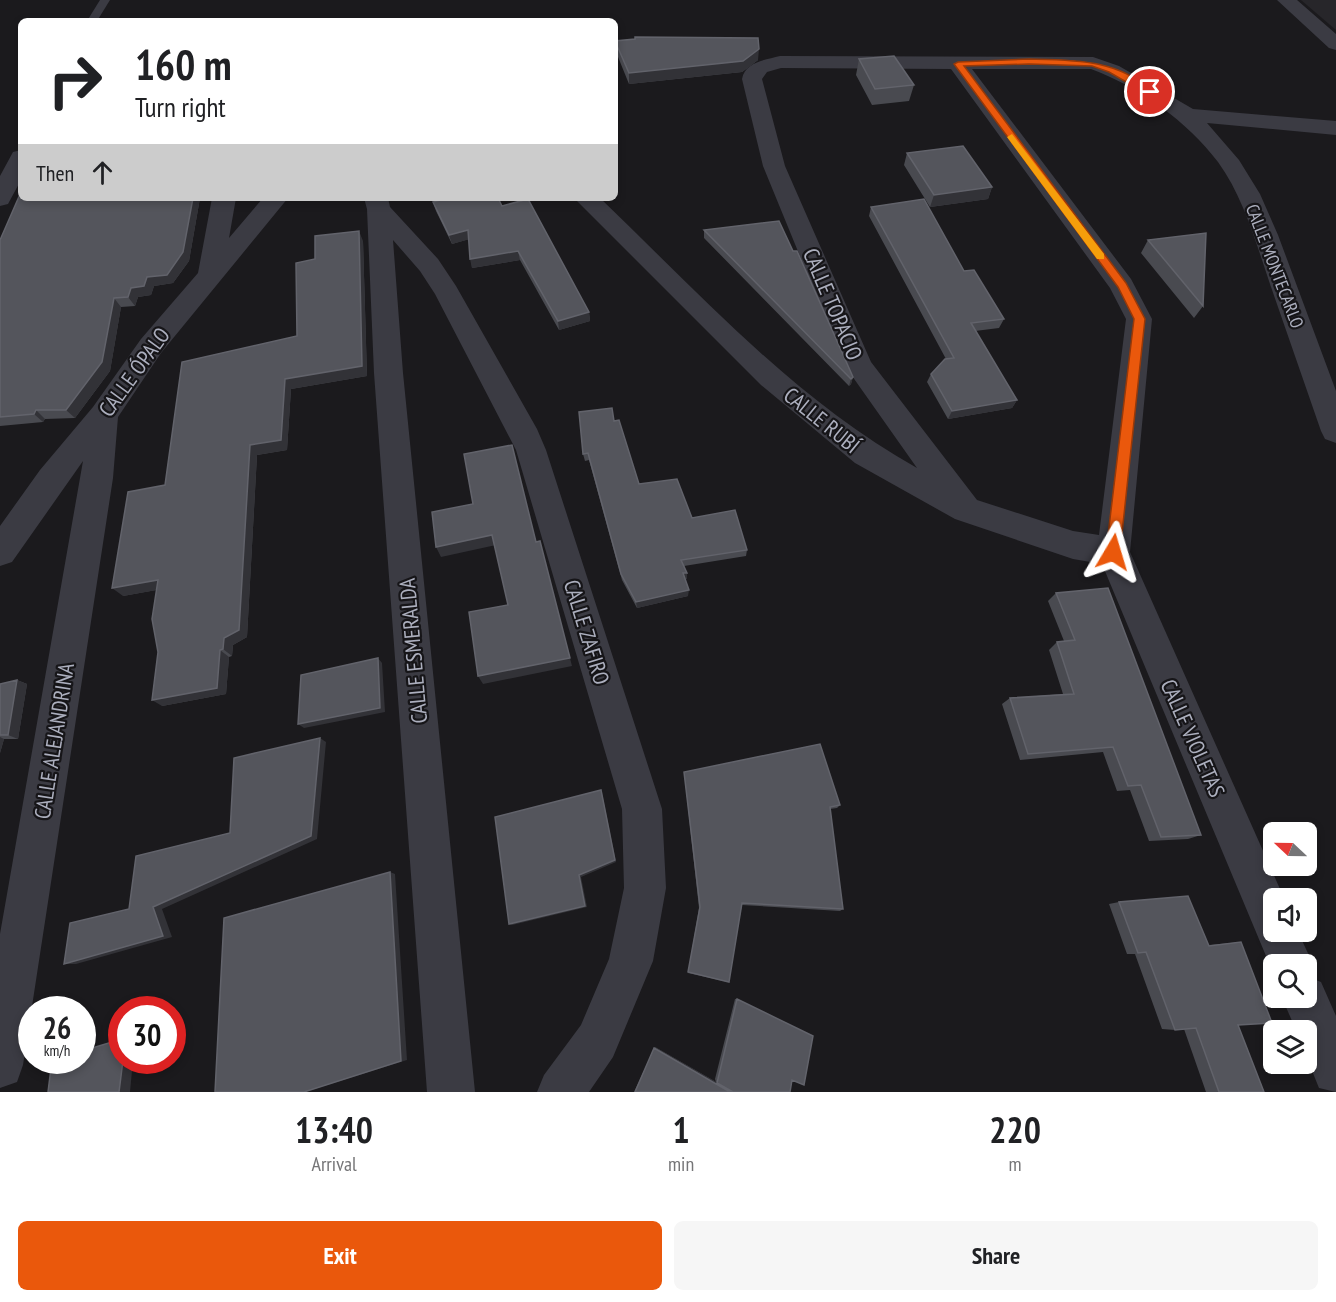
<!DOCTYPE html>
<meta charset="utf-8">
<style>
:root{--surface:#fff;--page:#f6f6f6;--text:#202124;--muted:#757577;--accent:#ea580c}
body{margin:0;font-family:"PT Sans Narrow",sans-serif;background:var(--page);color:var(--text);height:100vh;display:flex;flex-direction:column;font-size:22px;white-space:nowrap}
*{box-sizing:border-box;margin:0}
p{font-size:20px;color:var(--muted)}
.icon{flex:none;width:33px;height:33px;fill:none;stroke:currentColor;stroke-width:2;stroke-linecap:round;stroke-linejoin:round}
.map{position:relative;height:1092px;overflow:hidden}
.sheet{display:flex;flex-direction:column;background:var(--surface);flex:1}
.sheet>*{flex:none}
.banner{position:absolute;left:18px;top:18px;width:600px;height:183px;border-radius:9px;box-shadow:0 3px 9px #0003;background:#fff;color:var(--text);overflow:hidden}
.needle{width:39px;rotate:292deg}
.buttons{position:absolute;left:1263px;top:822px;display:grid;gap:12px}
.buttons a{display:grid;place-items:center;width:54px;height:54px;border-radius:9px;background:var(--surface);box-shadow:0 3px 9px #0003;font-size:30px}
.speed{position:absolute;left:18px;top:996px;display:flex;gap:12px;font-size:30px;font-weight:700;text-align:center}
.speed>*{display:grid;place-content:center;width:78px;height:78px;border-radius:50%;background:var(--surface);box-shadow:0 3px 9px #0003;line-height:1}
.speed small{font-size:15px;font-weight:400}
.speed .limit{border:9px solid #d22;background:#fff;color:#111}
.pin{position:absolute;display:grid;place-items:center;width:51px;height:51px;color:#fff;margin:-26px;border:3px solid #fff;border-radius:50%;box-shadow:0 2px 6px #0007}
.me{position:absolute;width:66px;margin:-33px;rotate:7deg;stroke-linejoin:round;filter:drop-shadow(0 0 4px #0008)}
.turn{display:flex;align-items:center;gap:21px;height:126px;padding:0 18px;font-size:27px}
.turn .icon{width:78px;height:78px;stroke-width:2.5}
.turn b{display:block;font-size:42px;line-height:51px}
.then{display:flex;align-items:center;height:57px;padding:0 18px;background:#0003;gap:12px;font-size:22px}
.eta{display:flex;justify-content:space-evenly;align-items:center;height:102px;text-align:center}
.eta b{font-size:36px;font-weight:700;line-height:42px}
.action{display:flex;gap:12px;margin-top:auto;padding:12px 18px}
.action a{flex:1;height:69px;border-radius:9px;background:var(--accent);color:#fff;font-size:24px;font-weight:700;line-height:69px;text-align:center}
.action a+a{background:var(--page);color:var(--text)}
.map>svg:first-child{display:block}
.built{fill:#27262a}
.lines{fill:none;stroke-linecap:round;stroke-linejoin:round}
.service{fill:#3b3b43;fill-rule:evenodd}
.minor{fill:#3b3b43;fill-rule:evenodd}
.wall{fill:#494a50}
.shaded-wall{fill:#323237}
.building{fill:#54555c;stroke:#62636b;stroke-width:1.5}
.route{fill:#ea580c;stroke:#983908;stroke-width:1.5}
.slow{fill:#f59e0b}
.labels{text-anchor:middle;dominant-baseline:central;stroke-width:4.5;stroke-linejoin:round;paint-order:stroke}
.far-street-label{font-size:18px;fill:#acafbe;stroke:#161518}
.street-label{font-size:22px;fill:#acafbe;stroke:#161518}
</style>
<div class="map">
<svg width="1336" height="1092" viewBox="0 0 1336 1092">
<rect width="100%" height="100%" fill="#1b1a1d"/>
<path class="built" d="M1301,0H1336V30Z"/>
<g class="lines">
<path class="service" d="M100,0H110L97,21H87Z"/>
<path class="minor" d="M1277,0H1297L1336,34V50L1329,48Z
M780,56L1093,57L1119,66L1193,109L1336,121V135L1207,123L1239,160L1260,194L1278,235L1336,391V443L1325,439L1321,431C1304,382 1287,333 1270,284C1256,243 1244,198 1218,162C1187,121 1139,87 1091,69H972L1131,279L1152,319L1130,552L1284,898H1274V932H1298L1313,964L1308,977L1321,982L1336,1016V1092L1319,1088L1306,1056V1030H1296L1282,998H1306V964H1274V975L1102,564L1073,559L955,519L855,463L761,385L574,198H600C699,293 796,401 917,468L845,366L763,166L742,79C745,62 765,60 780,56ZM781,68L951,69L1110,288L1126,319L1099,535L1073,531L977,500L871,362L785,166L762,79L767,72Z
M21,150V180L8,204L0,206V176L13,152Z
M212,198H236L229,238L263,198H288L161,353L118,417L113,478L23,1065L17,1082L0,1088V934L83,461L12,562L0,566V526L40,470L93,407L141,339L198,273Z
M364,198H388L390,207L438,259L456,286L537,429L546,450L662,809L666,888L653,961L613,1057L589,1092H537L544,1075L581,1025L609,959L624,888L622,809L516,450L435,294L420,271L393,240L403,373L475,1092H427L374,373L367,209Z"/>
</g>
<path class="wall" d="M615,41L758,60L742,72L629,84L616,52Z
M859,59L914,85L909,101L872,105L856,75Z
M907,153L992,187L988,199L930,207L904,165Z
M21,198H200L189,261L173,283L154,286L151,295L138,297L135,306L121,307L110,371L75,418L45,419L43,422L0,426V240Z
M433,202L502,206L589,312L590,321L559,330L520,260L472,268L469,239L452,244L436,211Z
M871,207L964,271L1004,319L999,328L975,331L1017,400L1012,408L948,419L927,382L931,374L946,359L869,216Z
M704,230L853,377L851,384L849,386L704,238Z
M1148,240L1203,306L1194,318L1141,253Z
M363,241L367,376L291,389L287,450L257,455L247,637L233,645L232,656L229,657L226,694L162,706L158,652L156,590L123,596L165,485L297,336L315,259Z
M614,421L639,484L692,518L747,550L746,556L684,566L687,573V579H685L688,596L637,608L622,580L589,460L585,461L583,454Z
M1056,593L1201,835L1188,839L1149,841L1130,790L1117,791L1103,752L1020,760L1002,704L1010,698L1063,694L1049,650L1057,642L1064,641L1048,601Z
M17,680L27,684L18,739H4L0,753V684Z
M684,772L840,805L837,808L830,809L843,909L840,911L742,905L728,982L688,973L699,908Z
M1119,902L1209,945L1241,942L1238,1025L1264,1092H1272H1206L1184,1029L1175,1030L1162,1029L1135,954H1127L1109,904Z
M735,999H737L792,1080L634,1092L655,1047L716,1082L715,1079Z"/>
<path class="shaded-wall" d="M759,49L758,60L742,72L629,84V73Z
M992,187L988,199L930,207L934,195Z
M193,198H200L189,261L173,283L154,286L151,295L138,297L135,306L128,297L131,288L147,277Z
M468,230L470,239L452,244L449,235Z
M359,231L363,241L367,376L291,389L287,450L257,455L247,637L233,645L232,656L223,649L250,445L285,379Z
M518,251L520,260L472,268L470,259Z
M114,298L121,307L110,371L75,418L66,410Z
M589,312L590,321L559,330L558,321Z
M853,377L851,384L849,386L851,379Z
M1017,400L1012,408L948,419L952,411Z
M36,410L45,419L43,422L34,414Z
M492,535L496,545L441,557L436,547Z
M540,541L572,666L483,684L478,676Z
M683,573H687V579L683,580Z
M158,580L168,588L123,596L112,588Z
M689,590L688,596L637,608L636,602Z
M220,650L229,657L226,694L162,706L152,700Z
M378,658L382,663L385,712L304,728L298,724Z
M17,680L27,684L18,739L8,735Z
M0,737L4,739L0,753Z
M320,738L326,742L317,839L162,909L172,937L76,964H64L153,907L311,836Z
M602,793L616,862L581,877L587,907L512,925L509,924L579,875Z
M390,872L395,874L407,1060L305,1092Z
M655,1047L734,1092H730L654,1048Z
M123,1060H133L130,1092H119Z"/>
<path class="building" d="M635,37L758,38L759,49L743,61L629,73L615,41L635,39Z
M894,56L914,85L875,89L859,59Z
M963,146L992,187L934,195L907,153Z
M21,192V198H193L183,252L167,275L147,277L144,286L131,288L128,297L114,298L102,362L66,410H36L34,414L0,417V240Z
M448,198H498L502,206L528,199L589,312L558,321L518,251L470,259L468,230L449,235L433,202Z
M924,199L964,271L974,270L1004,319L971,323L1017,400L952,411L931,374L945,359L954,358L871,207Z
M779,221L793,251H797L853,377L851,379L704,230Z
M359,231L362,366L285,379L281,440L250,445L239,630L224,638L223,649L220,650L217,688L152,700L158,652L152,619L158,580L112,588L128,492L165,485L182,362L297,336L296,263L315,259V236Z
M1206,233L1203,306L1148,240Z
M612,408L614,421L619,420L639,484L677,479L692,518L735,510L747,550L681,560L687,573H683L689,590L636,602L621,574L588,453L583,454L579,412Z
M512,445L536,542L540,541L570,658L478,676L469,612L508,605L492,535L436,547L432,512L473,504L464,454Z
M1108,588L1201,835L1161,837L1141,785L1128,786L1113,747L1028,754L1010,698L1074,694L1057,642L1075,640L1056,593Z
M378,658L380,708L298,724L301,675Z
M17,680L8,735H0V684Z
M320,738L311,836L153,907L163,936L64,964L70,923L129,909L136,856L230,833L234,758Z
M820,744L840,805L830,807L843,909L742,903L729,982L688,972L700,907L684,772Z
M601,790L615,860L579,875L585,906L509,924L495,817Z
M390,872L401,1061L304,1092H215L224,918Z
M1188,896L1209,946L1241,942L1272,1023L1238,1025L1264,1092H1219L1196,1028L1175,1030L1146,952L1138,953L1119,902Z
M737,999L813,1036L804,1085L792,1080L790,1092H733L717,1083Z
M122,1039V1060H123L119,1092H48L52,1060H82V1051Z
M654,1048L730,1092H635Z"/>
<path class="route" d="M1029,59C1076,60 1117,59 1154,92L1147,94L1109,72L1092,66L1029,64L964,66L1126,283L1145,319L1120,552L1113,558L1106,552L1134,319L1118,287L954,64L958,62Z"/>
<path class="slow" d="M1012,134L1104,254V259H1097L1007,137Z"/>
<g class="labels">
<g class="far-street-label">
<text transform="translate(1275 266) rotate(69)">CALLE MONTECARLO</text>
</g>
<g class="street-label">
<text transform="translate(833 304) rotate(67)">CALLE TOPACIO</text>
<text transform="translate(134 372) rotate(-54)">CALLE ÓPALO</text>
<text transform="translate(822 420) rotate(39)">CALLE RUBÍ</text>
<text transform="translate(587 632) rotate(73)">CALLE ZAFIRO</text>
<text transform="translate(413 651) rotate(-95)">CALLE ESMERALDA</text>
<text transform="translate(1193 738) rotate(66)">CALLE VIOLETAS</text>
<text transform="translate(54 741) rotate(-81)">CALLE ALEJANDRINA</text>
</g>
</g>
</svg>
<div class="buttons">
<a><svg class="needle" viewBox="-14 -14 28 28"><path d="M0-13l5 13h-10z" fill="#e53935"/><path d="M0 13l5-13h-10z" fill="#757577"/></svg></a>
<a><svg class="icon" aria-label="sound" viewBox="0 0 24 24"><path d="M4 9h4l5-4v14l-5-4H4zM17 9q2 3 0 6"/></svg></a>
<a><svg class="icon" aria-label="search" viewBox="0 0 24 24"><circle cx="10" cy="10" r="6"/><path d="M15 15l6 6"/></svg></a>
<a><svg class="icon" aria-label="layers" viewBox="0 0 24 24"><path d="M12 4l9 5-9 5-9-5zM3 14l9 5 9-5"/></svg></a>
</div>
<div class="speed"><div>26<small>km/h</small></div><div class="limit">30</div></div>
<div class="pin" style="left:1150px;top:92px;background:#d93025"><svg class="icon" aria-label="arrive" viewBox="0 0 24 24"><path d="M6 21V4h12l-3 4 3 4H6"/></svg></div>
<svg class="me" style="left:1113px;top:552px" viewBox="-20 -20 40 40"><path d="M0-17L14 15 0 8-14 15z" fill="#ea580c" stroke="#fff" stroke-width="4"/></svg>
<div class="banner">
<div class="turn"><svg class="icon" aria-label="right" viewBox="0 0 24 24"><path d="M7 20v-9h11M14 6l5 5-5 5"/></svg><div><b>160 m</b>Turn right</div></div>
<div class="then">Then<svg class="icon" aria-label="ahead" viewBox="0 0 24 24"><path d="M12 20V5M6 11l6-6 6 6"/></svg></div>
</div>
</div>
<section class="sheet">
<div class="eta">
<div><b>13:40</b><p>Arrival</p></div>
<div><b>1</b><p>min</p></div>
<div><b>220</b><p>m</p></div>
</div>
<div class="action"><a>Exit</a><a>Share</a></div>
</section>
